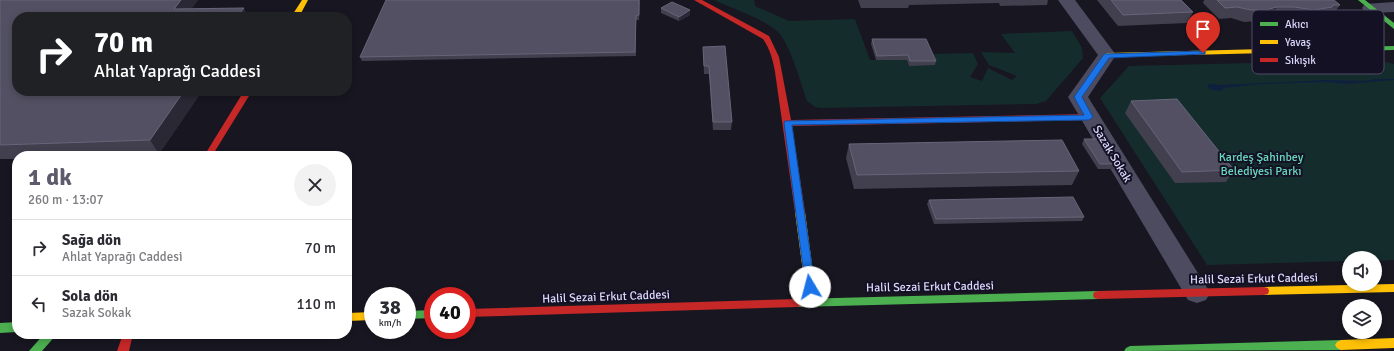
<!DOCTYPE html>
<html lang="tr">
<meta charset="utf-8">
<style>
:root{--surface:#fff;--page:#f2f2f3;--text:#2b2b33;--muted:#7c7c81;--line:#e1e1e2;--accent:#5c5a6b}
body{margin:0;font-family:Signika,sans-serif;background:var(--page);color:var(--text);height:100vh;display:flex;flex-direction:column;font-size:15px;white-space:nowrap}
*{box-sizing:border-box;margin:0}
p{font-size:13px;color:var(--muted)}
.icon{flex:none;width:22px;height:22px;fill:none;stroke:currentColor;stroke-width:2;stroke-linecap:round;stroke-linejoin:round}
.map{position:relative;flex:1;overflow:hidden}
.side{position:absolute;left:12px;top:151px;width:340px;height:188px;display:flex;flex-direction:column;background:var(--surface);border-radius:16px;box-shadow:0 2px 6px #0003}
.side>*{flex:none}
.hud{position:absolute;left:12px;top:12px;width:340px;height:84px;border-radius:16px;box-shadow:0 2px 6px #0003;background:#202124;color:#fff;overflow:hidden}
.buttons{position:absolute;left:1342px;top:251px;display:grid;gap:8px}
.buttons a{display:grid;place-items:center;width:40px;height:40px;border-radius:50%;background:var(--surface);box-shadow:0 2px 6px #0003;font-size:20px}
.speed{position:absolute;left:364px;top:287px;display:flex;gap:8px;font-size:20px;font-weight:700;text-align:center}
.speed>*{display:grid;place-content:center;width:52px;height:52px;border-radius:50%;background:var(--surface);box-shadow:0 2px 6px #0003;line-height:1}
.speed small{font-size:10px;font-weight:400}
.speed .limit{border:6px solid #d22;background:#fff;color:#111}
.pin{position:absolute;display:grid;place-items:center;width:34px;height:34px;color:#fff;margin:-41px -17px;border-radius:50% 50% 50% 0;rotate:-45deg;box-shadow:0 0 4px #0007}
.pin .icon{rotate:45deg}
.me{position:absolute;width:44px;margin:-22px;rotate:352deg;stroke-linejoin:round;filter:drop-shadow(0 0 3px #0008)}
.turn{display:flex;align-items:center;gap:14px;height:84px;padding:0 16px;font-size:18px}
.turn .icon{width:52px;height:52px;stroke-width:2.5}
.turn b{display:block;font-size:28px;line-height:34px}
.round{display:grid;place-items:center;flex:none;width:42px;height:42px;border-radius:21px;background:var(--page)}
.overview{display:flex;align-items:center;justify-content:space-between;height:68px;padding:0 16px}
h1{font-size:24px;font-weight:800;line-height:30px;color:var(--accent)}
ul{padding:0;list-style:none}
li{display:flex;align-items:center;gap:12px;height:56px;padding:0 16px;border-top:1px solid var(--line)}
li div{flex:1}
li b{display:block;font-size:15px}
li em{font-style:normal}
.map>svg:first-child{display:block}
.green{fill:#152c2c}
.water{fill:#0f203e}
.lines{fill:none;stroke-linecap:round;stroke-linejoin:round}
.street{fill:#4c4b60;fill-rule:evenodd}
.fast{fill:#4caf50;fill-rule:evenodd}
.slow{fill:#ffc107;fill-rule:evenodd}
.jam{fill:#c62828;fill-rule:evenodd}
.wall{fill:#423f4f}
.shaded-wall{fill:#2a2834}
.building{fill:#525062;stroke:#68657a}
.route{fill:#1a73e8;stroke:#114b97}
.labels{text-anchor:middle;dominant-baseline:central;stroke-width:4;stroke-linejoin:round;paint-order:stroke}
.street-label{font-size:12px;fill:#dcd8fc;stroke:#141125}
.park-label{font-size:12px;fill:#68d7bc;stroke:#141125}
.key{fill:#141125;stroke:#504d66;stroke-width:1}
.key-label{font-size:11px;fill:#dcd8fc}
</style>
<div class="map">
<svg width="1394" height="351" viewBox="0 0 1394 351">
<rect width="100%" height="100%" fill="#181620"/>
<path class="green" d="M714,0H754L755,6L789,21L855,19L870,60H907L909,66L930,54L973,53L978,64L970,77L982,81L988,68L1012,80L1017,76L989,65L981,52L1015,53L1001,34L1072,31L1082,48L1083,58L1046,101L1036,104L820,108L815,107L807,101C801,84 790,44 778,32C764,19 731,8 714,0Z
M1378,60L1394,64V260L1375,261V258H1349V261L1207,265L1100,98L1129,66Z"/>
<path class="water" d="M1375,79H1394V80L1347,84L1326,82L1261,84L1223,88V90C1217,91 1210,91 1207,86L1210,84L1221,85L1327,80L1365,81Z"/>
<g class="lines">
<path class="street" d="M1058,0H1075L1116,55L1088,97L1206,286L1210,293L1206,300L1197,303L1188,300L1068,97L1098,55Z
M1394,2V12L1371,13L1365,12L1362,8L1365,4Z"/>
<path class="fast" d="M1358,0H1365L1394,23V29Z
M1394,46V50L1265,53L1261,51L1265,49Z
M1098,291L1102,292L1103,295L1102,298L1098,299L797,307L793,306L792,303L793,300L797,299Z
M433,310V318L407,319V311Z
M17,322V332L0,333V323Z
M44,334H57L42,351H29Z
M1341,340L1345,342L1347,345L1345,348L1341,350L1124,351L1126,348L1130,346Z"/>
<path class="slow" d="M302,0H308L299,17H291Z
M1265,49H1268V53L1107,57L1103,55L1107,53Z
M800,209L803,210L805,212L817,302L816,305L812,306L808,305L807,302L795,212L797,210Z
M1394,284V292L1264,295L1260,294L1259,291L1260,288L1264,287Z
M373,312V320L347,321V313Z
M1394,338V348L1341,350L1337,348L1335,345L1337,342L1341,340Z"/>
<path class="jam" d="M694,0H702L769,36L779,57L791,120L1089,114L1093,117L1089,120L792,126L805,212L803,214H797L795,212L775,72C773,60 770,49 763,39Z
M244,91H252L212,156H204Z
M1264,287L1268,288L1269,291L1268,294L1264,295L1098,299L1094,298L1093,295L1094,292L1098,291Z
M797,299L801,300L802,303L801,306L797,307L467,317V309Z
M123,334H133L129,351H117Z"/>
</g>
<path class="wall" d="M0,0H198L191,9L17,91H202L159,154L94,156H17V159H0Z
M640,0L639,20H636V56L362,61L360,57Z
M858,0H1048L1047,5L1000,6L999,3L909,5L908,8H861Z
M1097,0H1181L1193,12L1187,23L1118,26Z
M1204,0H1334L1340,5L1332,16H1326L1324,19L1307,21L1287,18H1271L1259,21L1244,22L1231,18L1219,19L1203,3Z
M661,8L690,15L679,21L661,13Z
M872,39L936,61L935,65L909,66L907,60H876L871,44Z
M703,47L732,122L731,130H713L709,74H704Z
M1305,61L1336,68L1333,72L1310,73L1302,65Z
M1131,101L1234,170L1226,182L1175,183L1125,113Z
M1084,139L1116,164L1114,169H1098L1082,144Z
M849,144L1079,171L1072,185L854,189L846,158Z
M929,200L1084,217L1082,221L934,224L927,204Z"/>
<path class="shaded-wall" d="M181,0H198L185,17L174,9Z
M1277,7L1271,18L1259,21L1266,10Z
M244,8L248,17H237Z
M690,10V15L679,21V17Z
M184,91H202L159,154L150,140Z"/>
<path class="building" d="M0,0H181L174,9L244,8L237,17H17V91H184L150,140L0,145Z
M386,0H639V15L636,16L635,52L360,57Z
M1111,0H1181L1193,12L1123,15Z
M1217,0H1334L1340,5H1333L1332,7L1314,10L1294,7H1277L1266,10H1251L1237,7L1225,8Z
M672,2L690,10L679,17L661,8Z
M872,39H926L936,61H910L908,55L877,56Z
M725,46L732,122H713L709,66H704L703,47Z
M1177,99L1234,170L1182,172L1131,101Z
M1084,139H1100L1116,164H1100Z
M1062,140L1079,171L857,175L849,144Z
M1073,197L1084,217L936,219L929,200Z"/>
<path class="route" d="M1203,51H1205V54L1109,58L1082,97L1093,117L1089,120L792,125L815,287L813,290L810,291L806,290L784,123L785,121L1084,115L1074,97L1104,54Z"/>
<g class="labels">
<g class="street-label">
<text transform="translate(1112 154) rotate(59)">Sazak Sokak</text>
<text transform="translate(1254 279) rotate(-1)">Halil Sezai Erkut Caddesi</text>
<text transform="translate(930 287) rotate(-1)">Halil Sezai Erkut Caddesi</text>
<text transform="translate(606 297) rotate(-2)">Halil Sezai Erkut Caddesi</text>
</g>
<g class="park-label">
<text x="1261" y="157">Kardeş Şahinbey<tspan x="1261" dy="14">Belediyesi Parkı</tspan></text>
</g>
</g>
<rect x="1252" y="10" width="132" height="64" rx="6" class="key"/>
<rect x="1260" y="22" width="18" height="4" fill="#4caf50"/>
<rect x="1260" y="40" width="18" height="4" fill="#ffc107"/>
<rect x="1260" y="58" width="18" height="4" fill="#c62828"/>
<g class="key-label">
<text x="1285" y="28">Akıcı</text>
<text x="1285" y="46">Yavaş</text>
<text x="1285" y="64">Sıkışık</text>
</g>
</svg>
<div class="buttons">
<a><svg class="icon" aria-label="sound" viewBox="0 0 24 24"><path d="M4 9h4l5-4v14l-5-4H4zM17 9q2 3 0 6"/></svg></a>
<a><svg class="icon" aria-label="layers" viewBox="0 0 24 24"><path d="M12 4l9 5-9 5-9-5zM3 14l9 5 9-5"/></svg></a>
</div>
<div class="speed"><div>38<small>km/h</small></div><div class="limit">40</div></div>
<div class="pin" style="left:1203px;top:53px;background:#d93025"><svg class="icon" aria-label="arrive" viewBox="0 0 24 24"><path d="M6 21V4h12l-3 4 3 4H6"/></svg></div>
<svg class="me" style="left:810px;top:287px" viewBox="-20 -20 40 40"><circle r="19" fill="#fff"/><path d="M0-13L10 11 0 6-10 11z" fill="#1a73e8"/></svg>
<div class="hud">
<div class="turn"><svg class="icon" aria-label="right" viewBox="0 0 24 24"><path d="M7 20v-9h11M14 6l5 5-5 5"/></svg><div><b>70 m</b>Ahlat Yaprağı Caddesi</div></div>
</div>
<section class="side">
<div class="overview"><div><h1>1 dk</h1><p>260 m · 13:07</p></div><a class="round"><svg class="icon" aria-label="close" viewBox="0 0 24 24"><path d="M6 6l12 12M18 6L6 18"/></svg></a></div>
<ul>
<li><svg class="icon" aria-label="right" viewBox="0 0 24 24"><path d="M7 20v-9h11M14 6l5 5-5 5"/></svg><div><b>Sağa dön</b><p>Ahlat Yaprağı Caddesi</p></div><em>70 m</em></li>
<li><svg class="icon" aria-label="left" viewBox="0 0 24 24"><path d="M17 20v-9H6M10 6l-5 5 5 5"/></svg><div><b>Sola dön</b><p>Sazak Sokak</p></div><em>110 m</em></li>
</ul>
</section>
</div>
